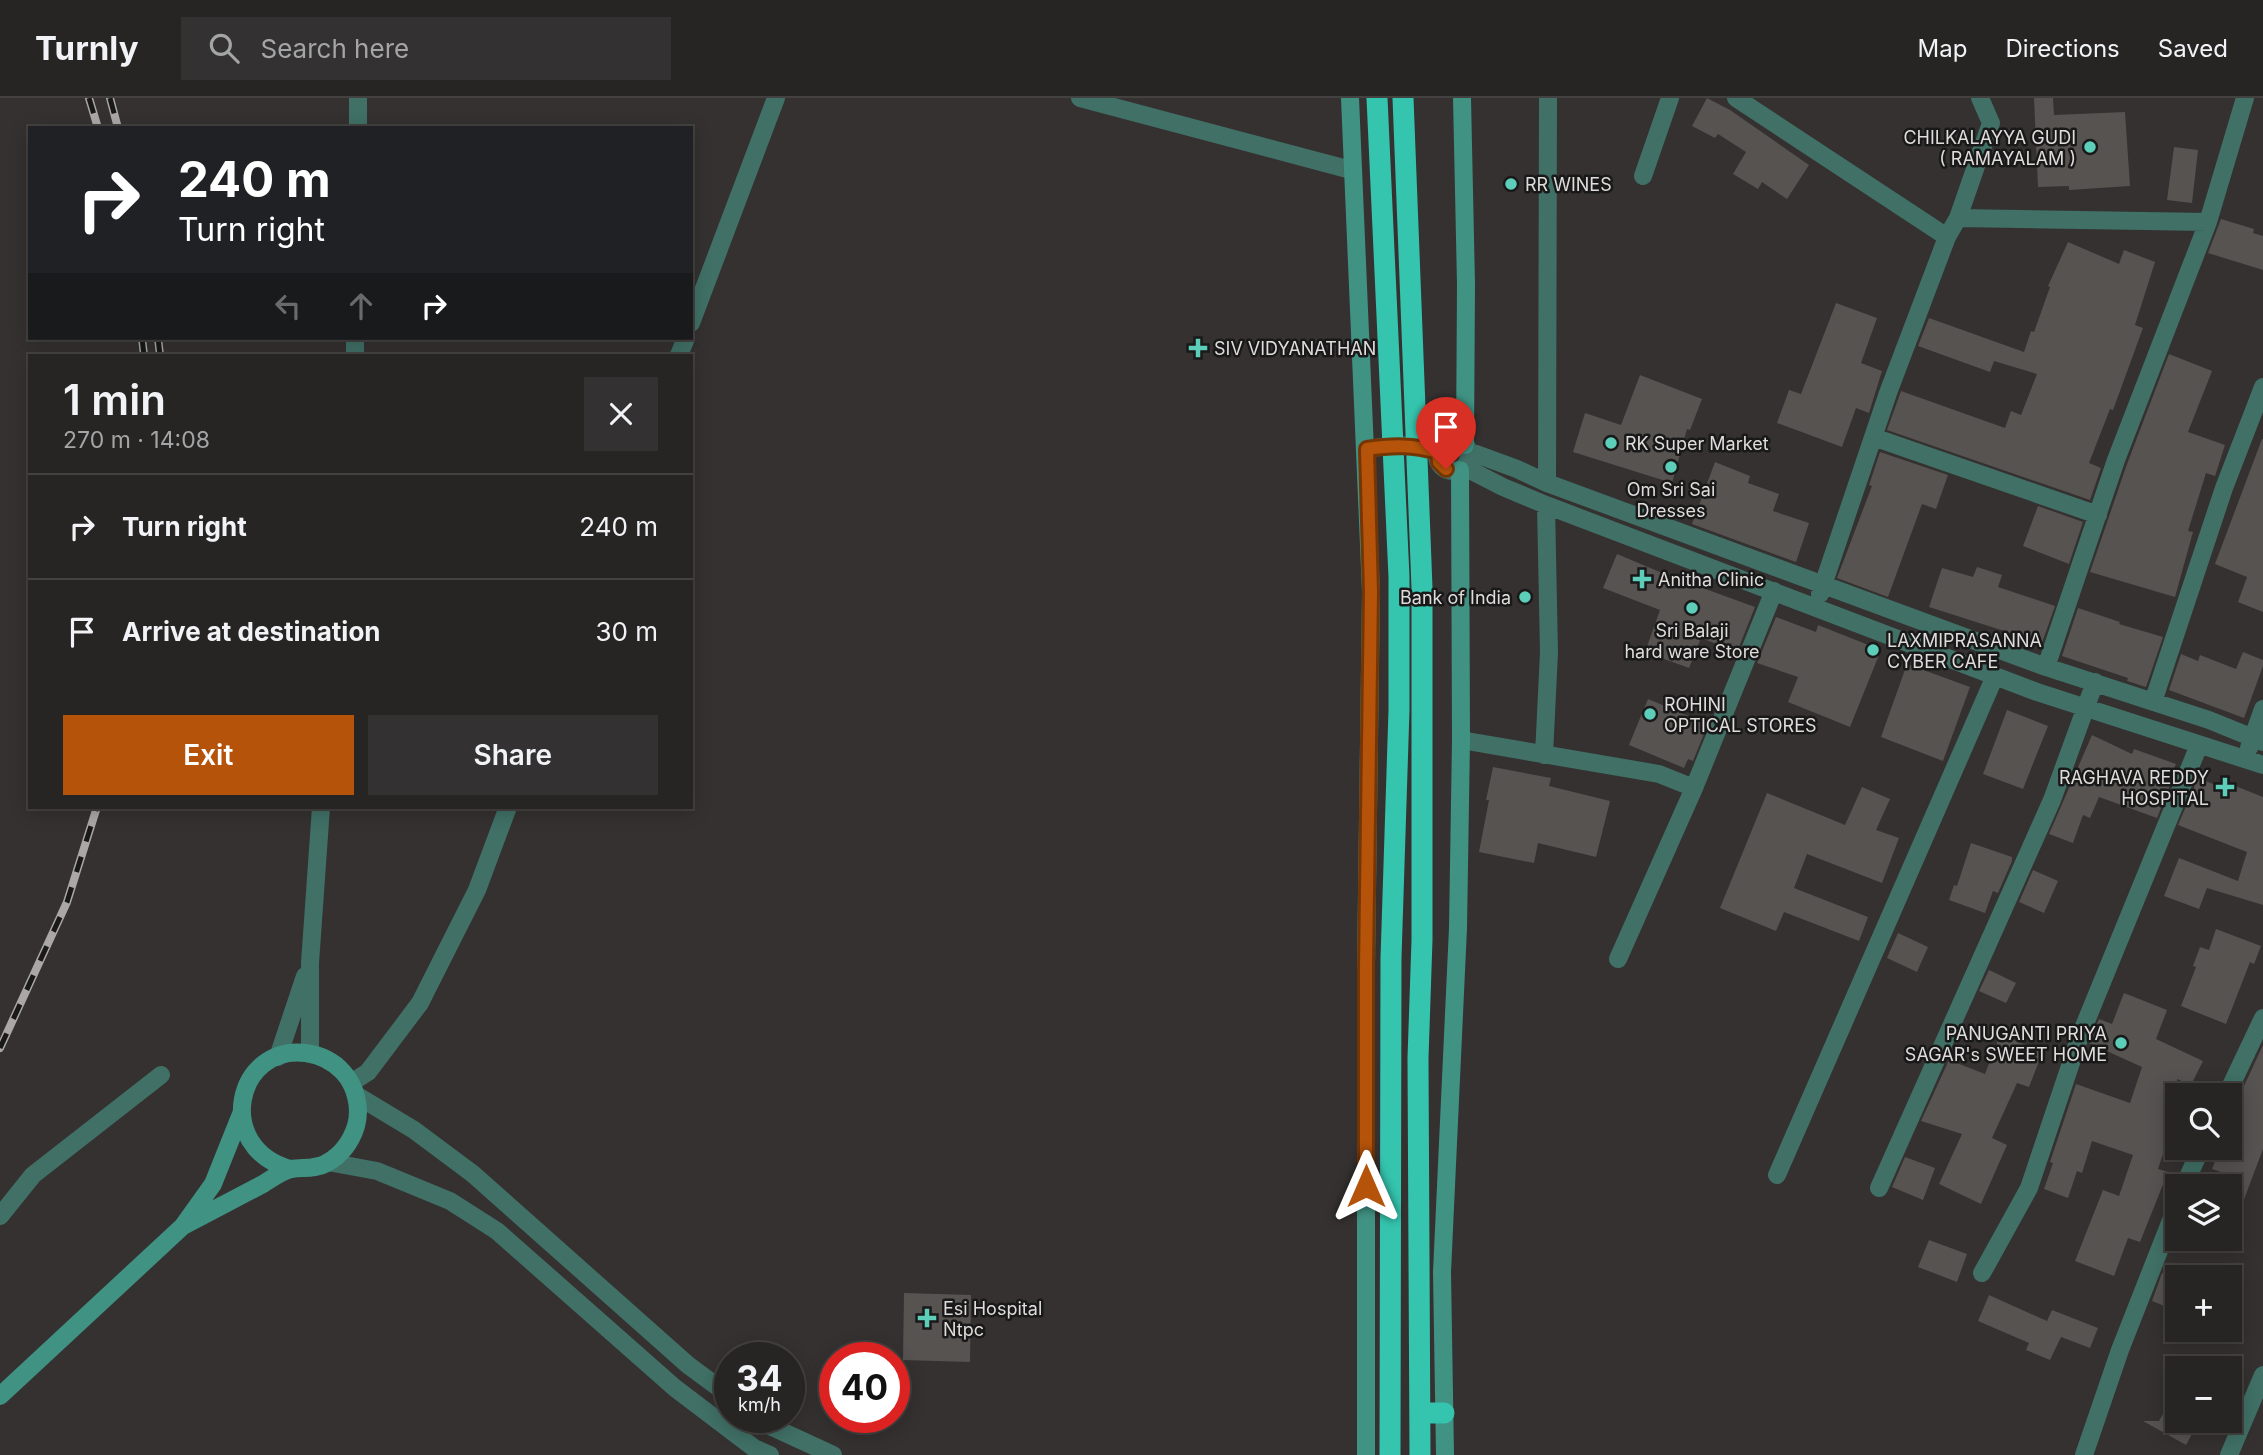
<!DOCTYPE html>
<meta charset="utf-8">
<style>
:root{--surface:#272524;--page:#333131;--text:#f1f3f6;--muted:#a4a5a6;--line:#434241;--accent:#b45309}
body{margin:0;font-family:Inter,sans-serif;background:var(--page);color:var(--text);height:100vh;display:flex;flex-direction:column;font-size:26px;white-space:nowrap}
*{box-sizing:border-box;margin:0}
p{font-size:23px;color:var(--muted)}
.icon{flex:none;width:38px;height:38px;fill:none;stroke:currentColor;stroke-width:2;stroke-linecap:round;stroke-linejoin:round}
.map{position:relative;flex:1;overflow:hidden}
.sheet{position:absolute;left:28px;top:256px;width:665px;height:455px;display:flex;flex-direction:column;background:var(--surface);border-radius:0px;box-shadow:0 4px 18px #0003,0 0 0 2px var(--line)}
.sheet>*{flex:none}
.top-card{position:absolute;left:28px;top:28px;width:665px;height:214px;border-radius:0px;box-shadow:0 4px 18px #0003,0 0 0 2px var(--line);background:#202124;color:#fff;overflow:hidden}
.tools{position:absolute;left:2165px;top:985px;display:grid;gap:14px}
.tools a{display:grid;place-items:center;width:77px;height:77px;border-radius:0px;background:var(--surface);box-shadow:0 4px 18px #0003,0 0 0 2px var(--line);font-size:35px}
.speed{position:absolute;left:714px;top:1244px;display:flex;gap:14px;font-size:35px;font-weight:700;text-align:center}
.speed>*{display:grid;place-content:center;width:91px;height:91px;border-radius:50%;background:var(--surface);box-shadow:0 4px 18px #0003,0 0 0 2px var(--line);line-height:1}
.speed small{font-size:18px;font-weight:400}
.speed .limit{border:10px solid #d22;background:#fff;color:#111}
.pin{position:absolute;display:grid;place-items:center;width:60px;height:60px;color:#fff;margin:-72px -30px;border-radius:50% 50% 50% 0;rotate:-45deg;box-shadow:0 0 7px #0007}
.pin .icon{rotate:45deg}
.me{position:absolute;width:77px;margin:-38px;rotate:0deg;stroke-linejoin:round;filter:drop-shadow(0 0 5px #0008)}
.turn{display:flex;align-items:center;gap:24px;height:147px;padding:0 35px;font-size:32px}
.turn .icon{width:91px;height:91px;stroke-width:2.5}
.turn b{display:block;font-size:49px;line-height:60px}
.lanes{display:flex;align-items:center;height:66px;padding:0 35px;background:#0003;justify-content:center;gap:35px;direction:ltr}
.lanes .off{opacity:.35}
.round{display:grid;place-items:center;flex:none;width:74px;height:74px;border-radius:0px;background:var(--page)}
.head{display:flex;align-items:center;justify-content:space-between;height:119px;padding:0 35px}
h1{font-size:42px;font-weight:600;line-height:52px}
.action{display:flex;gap:14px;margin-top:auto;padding:14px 35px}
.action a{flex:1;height:80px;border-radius:0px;background:var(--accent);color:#fff;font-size:28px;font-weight:600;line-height:80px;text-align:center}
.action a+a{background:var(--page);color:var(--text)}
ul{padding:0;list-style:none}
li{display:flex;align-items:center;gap:21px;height:105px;padding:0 35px;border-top:2px solid var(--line)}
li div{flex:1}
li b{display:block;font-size:26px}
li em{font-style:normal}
header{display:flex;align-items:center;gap:42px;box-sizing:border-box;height:98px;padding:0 35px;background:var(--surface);border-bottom:2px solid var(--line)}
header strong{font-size:33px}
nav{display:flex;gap:38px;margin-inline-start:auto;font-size:24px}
.search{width:490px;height:63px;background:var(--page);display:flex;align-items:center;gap:18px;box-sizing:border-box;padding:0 24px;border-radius:0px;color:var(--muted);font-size:26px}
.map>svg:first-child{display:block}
.building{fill:#565351}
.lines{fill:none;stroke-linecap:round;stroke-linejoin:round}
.street{stroke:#407066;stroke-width:18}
.secondary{stroke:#409283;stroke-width:18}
.highway{stroke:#35c4ae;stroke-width:21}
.rail-casing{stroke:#aaa7a6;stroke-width:8}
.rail{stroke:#1a1919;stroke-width:5;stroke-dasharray:16;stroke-linecap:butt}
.route-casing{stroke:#753606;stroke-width:18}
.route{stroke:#b45309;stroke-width:12}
.poi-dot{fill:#5dceb9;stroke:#1a1919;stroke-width:2.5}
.labels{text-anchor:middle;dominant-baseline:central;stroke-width:5;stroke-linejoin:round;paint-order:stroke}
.poi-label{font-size:18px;fill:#dfdddc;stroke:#1a1919;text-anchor:start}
</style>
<header>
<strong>Turnly</strong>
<div class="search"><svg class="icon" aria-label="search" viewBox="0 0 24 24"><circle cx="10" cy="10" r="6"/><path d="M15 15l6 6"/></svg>Search here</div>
<nav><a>Map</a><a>Directions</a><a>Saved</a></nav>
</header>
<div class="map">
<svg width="2263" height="1357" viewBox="0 0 2263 1357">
<rect width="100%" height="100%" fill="#343130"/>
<path class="building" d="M1707,0L1730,12L1809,67L1787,101L1762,84L1758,91L1733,76L1746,54L1718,36L1715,40L1692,28Z
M2034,0H2053L2054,17L2125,14L2130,88L2069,92V88L2038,89Z
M2174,49L2198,52L2192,105L2167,102Z
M2221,121L2254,131L2253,135L2263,138V172L2208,155Z
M2068,144L2119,166L2124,152L2155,164L2135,227L2143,230L2113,312L2110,311L2089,365L2101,370L2090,402L1887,332L1901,293L2005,330L2011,313L2021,317L2037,276L1994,263L1990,274L1918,248L1929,220L2024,254L2031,233L2034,234L2050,189L2048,188Z
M1836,205L1877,220L1861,265L1882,273L1869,315L1856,310L1842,349L1777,325L1789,292L1801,296Z
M2169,256L2212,273L2188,334L2225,347L2215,378L2206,375L2188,433L2193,434L2175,499L2090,474L2127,366Z
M1640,277L1702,301L1690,332L1687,331L1672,385L1573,354L1585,315L1621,327Z
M2262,341H2263V514L2238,504L2247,479L2215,466Z
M1880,354L1948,377L1936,411L1922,406L1888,499L1837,480L1872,388L1869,387Z
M1715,364L1750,378L1748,385L1779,396L1773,413L1809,425L1796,464L1692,426Z
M2038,408L2083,424L2069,466L2023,448Z
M1617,456L1667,477L1755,509L1737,554L1701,540L1689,570L1645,554L1660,512L1603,490Z
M1977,469L2002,477L1998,489L2055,508L2042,545L1929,509L1942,470L1973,479Z
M2078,510L2120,524L2119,526L2163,539L2146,589L2127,583L2128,580L2062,558Z
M1776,519L1816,534L1818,527L1881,552L1850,629L1788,604L1798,579L1757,565Z
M2243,554L2263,562V568L2244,620L2169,592L2181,556L2198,563L2200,557L2236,571Z
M1907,566L1970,589L1943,663L1881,639Z
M1648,601L1708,626L1693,663L1688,661L1684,670L1629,647Z
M2007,612L2048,628L2023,691L1983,676Z
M2092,637L2132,656L2134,651L2176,666L2174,671L2176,672L2157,720L2099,699L2090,720L2083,717L2073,745L2049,736Z
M1493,669L1551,680L1549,688L1610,703L1596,759L1538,745L1534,765L1479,754L1489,702H1486Z
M2198,680L2231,693L2233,687L2263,699V807L2207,790L2199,811L2164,798L2179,760L2238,783L2247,754L2178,727Z
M1862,689L1890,701L1876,732L1899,740L1882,785L1807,756L1794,790L1868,819L1859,843L1784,814L1776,833L1720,810L1767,695L1845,727Z
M1971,745L2012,759V763L1998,795L1993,793L1985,815L1949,802L1954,787L1957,788Z
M2033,772L2058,783L2044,815L2019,804Z
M2216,831L2261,848L2254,866L2250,864L2226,926L2181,908L2196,869L2193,868L2200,849L2209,852Z
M1898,835L1928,849L1917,874L1887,860Z
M1989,872L2016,885L2006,905L1979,893Z
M2124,895L2167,912L2156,941L2203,963L2191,987L2177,981V1024L2173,1036L2170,1035L2158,1071L2168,1074L2140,1144L2128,1140L2114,1178L2075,1163L2103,1092L2119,1098L2133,1057L2092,1043L2082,1075L2077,1073L2068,1100L2044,1091L2053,1065L2050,1064L2076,986L2130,1005L2142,969L2089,945L2099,921L2112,926Z
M2000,937L2043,953L2029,989L2017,985L1992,1040L2007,1047L1981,1106L1939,1086L1962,1036L1921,1023L1949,962L1985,976Z
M2263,947V1051L2231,1136L2230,1077L2212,1071L2220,1050H2230V1018Z
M1905,1059L1935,1070L1923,1102L1892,1089Z
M1929,1142L1967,1156L1957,1184L1918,1169Z
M2162,1175L2177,1181V1213L2152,1203Z
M904,1195L971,1197L970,1264L903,1262Z
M1989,1197L2047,1223L2052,1212L2098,1230L2090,1250L2061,1239L2050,1262L2026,1252L2029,1245L1978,1223Z
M2177,1292V1323H2199L2186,1347L2143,1323H2159Z"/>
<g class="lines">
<path class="street" d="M358,0V30
M1080,0L1351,72
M1736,0L1947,139
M1643,78L1670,0
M1958,120L2208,124
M691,225L776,0
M355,257V240
M679,257L686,240
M1873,339L2098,417
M1437 357a16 16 0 1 1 32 0a16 16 0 1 1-32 0Z
M1367,351C1389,347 1408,345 1429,352
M1468,353L1517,371L1547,385L2046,569L2209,622L2263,644
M1464,369L1503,389L1546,407L2037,594L2263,667
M1547,385L1548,0
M1820,496L1888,295L1947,139L1958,120L1991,25L1980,0
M2046,569L2116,362L2208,124L2245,0
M2153,604L2224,390L2263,289
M1461,642L1659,676L1694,690L1618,861
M2249,650L2263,611
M1544,657L1549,554L1546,407
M1694,690L1774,493
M310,955V865L321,709
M278,959L305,878
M351,985L368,974L420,905L477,792L508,709
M356,997L414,1032L473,1076L688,1267L730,1298
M2226,998L2263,920
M328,1064L377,1073L450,1103L497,1133L675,1290L754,1350L770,1357
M1777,1077L1995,578
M2184,1088L2201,1050
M1879,1090L2052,702L2095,584
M0,1118L33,1077L161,977
M1982,1175L2029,1090L2080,938L2199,647
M758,1320L768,1327L833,1357
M2084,1357L2120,1252L2177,1107
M2229,1357L2263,1277"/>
<path class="secondary" d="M1350,0L1371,494L1366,868V1357
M1462,0L1466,186L1465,347
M183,1128C210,1114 236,1100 263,1086C271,1081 282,1073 291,1071C304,1069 314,1072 327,1065C341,1057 351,1044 356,1028C361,1010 356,988 343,974C333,963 320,957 306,955C236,946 213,1049 290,1071
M0,1298L183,1128L213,1086L241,1016
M1445,1357L1442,1174L1458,830L1461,642L1460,372"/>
<path class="highway" d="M1377,0L1399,479V612L1391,860L1390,1357
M1403,0L1422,490V842L1418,960L1420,1357
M1420,1315H1444"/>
<defs>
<path id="rail" d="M89,0L98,30
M110,0L118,30
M142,240L144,257
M158,240L160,257
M0,950L67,804L97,709"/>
</defs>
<use href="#rail" class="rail-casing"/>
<use href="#rail" class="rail"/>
</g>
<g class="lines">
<defs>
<path id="route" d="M1366,1088V869L1371,494L1367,351C1393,347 1413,347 1438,354L1439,364L1446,371"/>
</defs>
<use href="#route" class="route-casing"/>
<use href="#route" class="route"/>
</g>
<g class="poi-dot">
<circle cx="2090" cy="49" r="7"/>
<circle cx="1511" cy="86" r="7"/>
<path d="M1194.5 239.5h7v7h7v7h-7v7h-7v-7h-7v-7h7z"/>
<circle cx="1611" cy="345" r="7"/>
<circle cx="1671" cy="369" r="7"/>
<path d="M1638.5 470.5h7v7h7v7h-7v7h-7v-7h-7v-7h7z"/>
<circle cx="1525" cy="499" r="7"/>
<circle cx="1692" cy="510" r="7"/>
<circle cx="1873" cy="552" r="7"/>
<circle cx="1650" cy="616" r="7"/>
<path d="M2221.5 678.5h7v7h7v7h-7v7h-7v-7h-7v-7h7z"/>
<circle cx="2121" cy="945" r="7"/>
<path d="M923.5 1209.5h7v7h7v7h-7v7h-7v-7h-7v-7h7z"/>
</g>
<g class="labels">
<g class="poi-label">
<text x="2076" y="39" text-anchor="end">CHILKALAYYA GUDI<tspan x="2076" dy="21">( RAMAYALAM )</tspan></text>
<text x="1525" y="86">RR WINES</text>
<text x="1214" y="250">SIV VIDYANATHAN</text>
<text x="1625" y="345">RK Super Market</text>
<text x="1671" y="391" text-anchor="middle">Om Sri Sai<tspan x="1671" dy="21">Dresses</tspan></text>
<text x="1658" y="481">Anitha Clinic</text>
<text x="1511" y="499" text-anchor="end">Bank of India</text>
<text x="1692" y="532" text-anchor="middle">Sri Balaji<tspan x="1692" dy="21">hard ware Store</tspan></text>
<text x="1887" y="542">LAXMIPRASANNA<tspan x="1887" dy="21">CYBER CAFE</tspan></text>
<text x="1664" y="606">ROHINI<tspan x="1664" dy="21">OPTICAL STORES</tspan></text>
<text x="2209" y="679" text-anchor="end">RAGHAVA REDDY<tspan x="2209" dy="21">HOSPITAL</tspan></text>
<text x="2107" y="935" text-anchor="end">PANUGANTI PRIYA<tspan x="2107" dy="21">SAGAR's SWEET HOME</tspan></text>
<text x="943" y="1210">Esi Hospital<tspan x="943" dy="21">Ntpc</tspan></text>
</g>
</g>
</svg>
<div class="tools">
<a><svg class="icon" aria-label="search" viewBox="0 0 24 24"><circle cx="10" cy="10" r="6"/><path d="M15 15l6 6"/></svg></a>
<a><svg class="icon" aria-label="layers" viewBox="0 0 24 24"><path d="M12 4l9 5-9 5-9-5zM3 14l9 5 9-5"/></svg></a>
<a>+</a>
<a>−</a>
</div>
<div class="speed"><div>34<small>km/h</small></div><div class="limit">40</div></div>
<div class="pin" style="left:1446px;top:371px;background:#d93025"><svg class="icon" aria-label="arrive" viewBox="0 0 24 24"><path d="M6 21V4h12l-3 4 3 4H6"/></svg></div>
<svg class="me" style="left:1366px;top:1088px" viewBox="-20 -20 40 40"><path d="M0-17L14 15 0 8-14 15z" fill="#b45309" stroke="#fff" stroke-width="4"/></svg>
<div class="top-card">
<div class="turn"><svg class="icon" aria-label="right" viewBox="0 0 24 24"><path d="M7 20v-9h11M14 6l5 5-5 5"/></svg><div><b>240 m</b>Turn right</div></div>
<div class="lanes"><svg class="icon off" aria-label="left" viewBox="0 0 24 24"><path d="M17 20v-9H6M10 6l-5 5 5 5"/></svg><svg class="icon off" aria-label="ahead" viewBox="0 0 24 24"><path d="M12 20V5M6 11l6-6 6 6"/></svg><svg class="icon" aria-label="right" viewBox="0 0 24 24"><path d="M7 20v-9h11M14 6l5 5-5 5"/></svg></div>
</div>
<section class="sheet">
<div class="head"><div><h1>1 min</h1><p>270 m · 14:08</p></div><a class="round"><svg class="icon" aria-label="close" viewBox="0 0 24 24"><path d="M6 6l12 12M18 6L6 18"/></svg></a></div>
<ul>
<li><svg class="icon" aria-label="right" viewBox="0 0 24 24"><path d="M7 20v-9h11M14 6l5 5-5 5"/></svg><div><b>Turn right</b></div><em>240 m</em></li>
<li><svg class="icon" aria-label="arrive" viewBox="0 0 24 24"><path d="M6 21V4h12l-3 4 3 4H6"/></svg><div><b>Arrive at destination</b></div><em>30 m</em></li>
</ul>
<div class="action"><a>Exit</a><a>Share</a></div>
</section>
</div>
